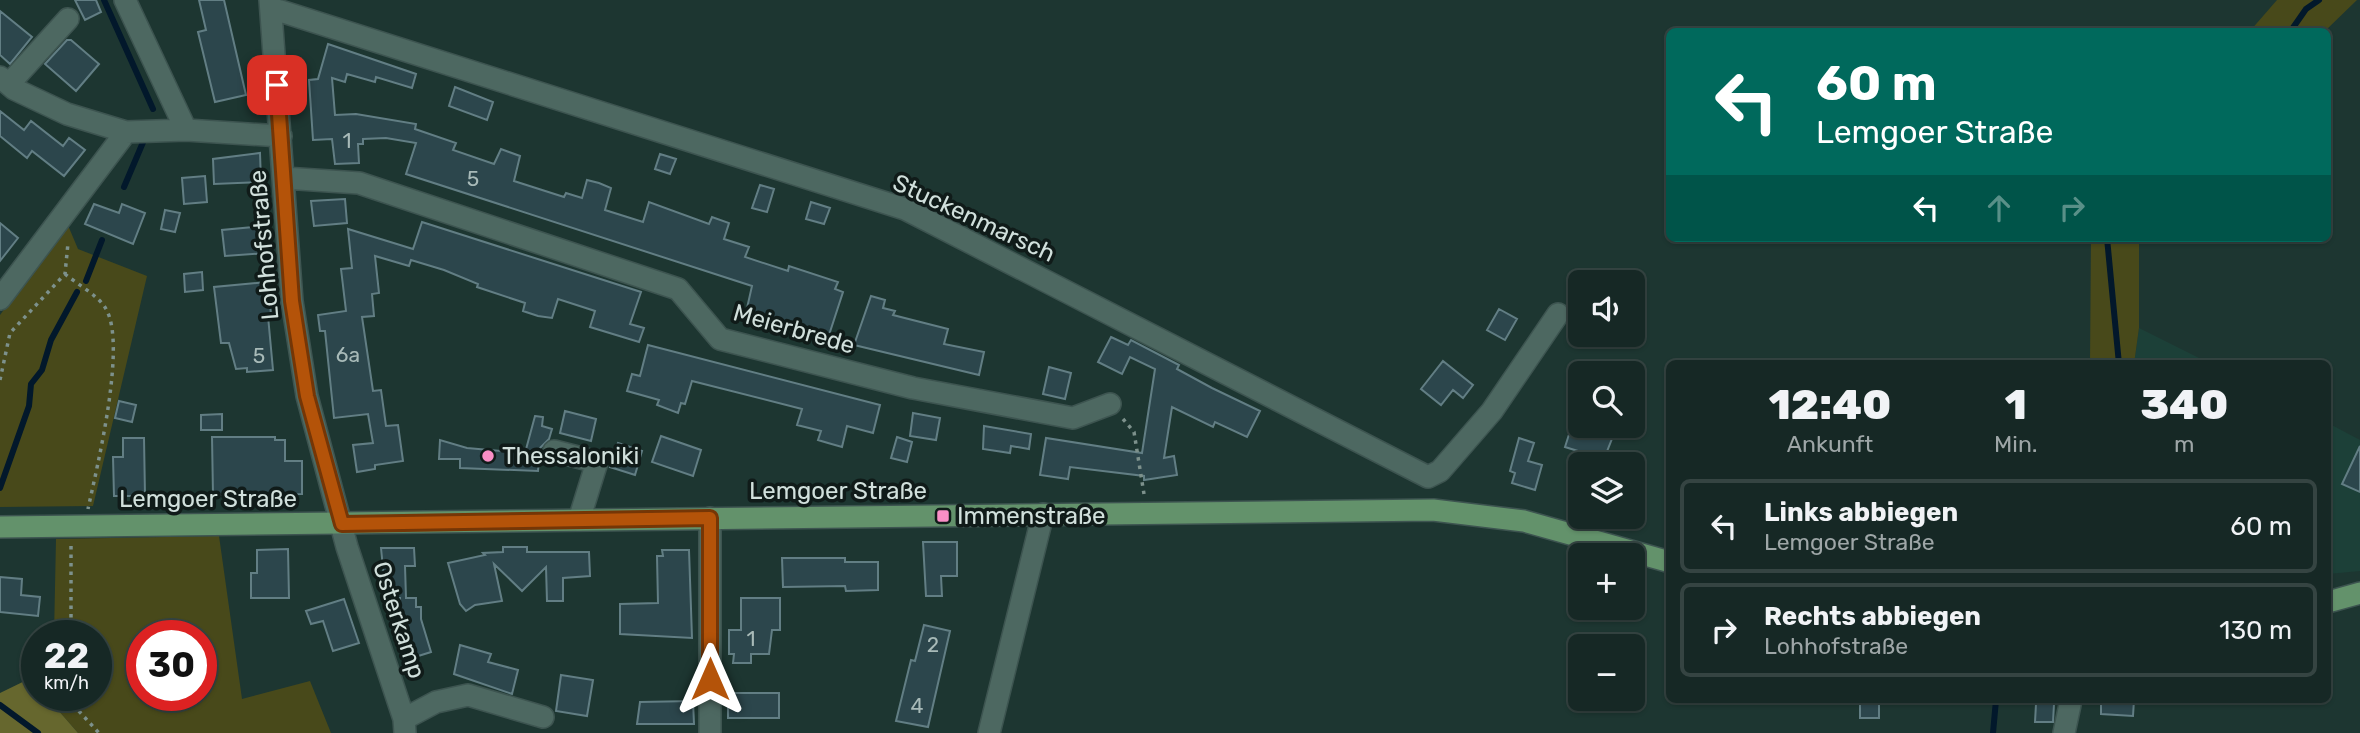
<!DOCTYPE html>
<html lang="de">
<meta charset="utf-8">
<style>
:root{--surface:#162825;--page:#233432;--text:#f1f3f6;--muted:#9ea6a7;--line:#354442}
body{margin:0;font-family:Rubik,sans-serif;background:var(--page);color:var(--text);height:100vh;display:flex;flex-direction:column;font-size:26px;white-space:nowrap}
*{box-sizing:border-box;margin:0}
p{font-size:23px;color:var(--muted)}
.icon{flex:none;width:38px;height:38px;fill:none;stroke:currentColor;stroke-width:2;stroke-linecap:round;stroke-linejoin:round}
.map{position:relative;flex:1;overflow:hidden}
.details{position:absolute;left:1666px;top:360px;width:665px;height:343px;display:flex;flex-direction:column;background:var(--surface);border-radius:10px;box-shadow:0 2px 5px #0004,0 0 0 2px var(--line)}
.details>*{flex:none}
.top-card{position:absolute;left:1666px;top:28px;width:665px;height:214px;border-radius:10px;box-shadow:0 2px 5px #0004,0 0 0 2px var(--line);background:#00695c;color:#fff;overflow:hidden}
.tools{position:absolute;left:1568px;top:270px;display:grid;gap:14px}
.tools a{display:grid;place-items:center;width:77px;height:77px;border-radius:10px;background:var(--surface);box-shadow:0 2px 5px #0004,0 0 0 2px var(--line);font-size:35px}
.speed{position:absolute;left:21px;top:620px;display:flex;gap:14px;font-size:35px;font-weight:700;text-align:center}
.speed>*{display:grid;place-content:center;width:91px;height:91px;border-radius:50%;background:var(--surface);box-shadow:0 2px 5px #0004,0 0 0 2px var(--line);line-height:1}
.speed small{font-size:18px;font-weight:400}
.speed .limit{border:10px solid #d22;background:#fff;color:#111}
.pin{position:absolute;display:grid;place-items:center;width:60px;height:60px;color:#fff;margin:-30px;border-radius:14px;box-shadow:0 4px 10px #0006}
.me{position:absolute;width:77px;margin:-38px;rotate:0deg;stroke-linejoin:round;filter:drop-shadow(0 0 5px #0008)}
.turn{display:flex;align-items:center;gap:24px;height:147px;padding:0 35px;font-size:32px}
.turn .icon{width:91px;height:91px;stroke-width:2.5}
.turn b{display:block;font-size:49px;line-height:60px}
.lanes{display:flex;align-items:center;height:66px;padding:0 35px;background:#0003;justify-content:center;gap:35px;direction:ltr}
.lanes .off{opacity:.35}
.eta{display:flex;justify-content:space-evenly;align-items:center;height:119px;text-align:center}
.eta b{font-size:42px;font-weight:800;line-height:49px}
ul{padding:0;list-style:none}
li{display:flex;align-items:center;gap:21px;height:94px;margin:0 14px 10px;padding:0 21px;border:4px solid var(--line);border-radius:10px}
li div{flex:1}
li b{display:block;font-size:26px}
li em{font-style:normal}
.map>svg:first-child{display:block}
.built{fill:#1c4038}
.green{fill:#48491a;fill-rule:evenodd}
.forest{fill:#66672e}
.lines{fill:none;stroke-linecap:round;stroke-linejoin:round}
.stream{stroke:#02182b;stroke-width:6}
.building{fill:#2c464c;stroke:#627e84;stroke-width:2}
.minor-casing{stroke:#3d5450;stroke-width:24}
.major-casing{stroke:#3d5450;stroke-width:24}
.path{stroke:#7d918c;stroke-width:3.5;stroke-dasharray:3.5 5;stroke-linecap:butt}
.minor{stroke:#4d6861;stroke-width:21}
.major{stroke:#63926b;stroke-width:21}
.route-casing{stroke:#753606;stroke-width:18}
.route{stroke:#b45309;stroke-width:12}
.poi-dot{fill:#fa8fc6;stroke:#101b19;stroke-width:2.5}
.labels{text-anchor:middle;dominant-baseline:central;stroke-width:7;stroke-linejoin:round;paint-order:stroke}
.number-label{font-size:21px;fill:#a8bab8}
.street-label{font-size:24px;fill:#d1e0dc;stroke:#101b19}
.poi-label{font-size:24px;fill:#d1e0dc;stroke:#101b19;text-anchor:start}
</style>
<div class="map">
<svg width="2360" height="733" viewBox="0 0 2360 733">
<rect width="100%" height="100%" fill="#1d3631"/>
<path class="built" d="M2139,328L2211,364H2134Z
M2328,423L2360,440V571L2328,574Z"/>
<path class="green" d="M2277,0H2357L2325,31H2250Z
M67,223L78,249L147,276L93,506L0,507V315Z
M2091,238H2139V328L2134,364H2090Z
M219,536L242,699L310,681L331,733H78L51,702V695H96V635H54L56,539ZM142,635H201V695H142Z"/>
<path class="forest" d="M37,675V695H51V702L78,733H0V693Z"/>
<g class="lines">
<path class="stream" d="M104,0L153,109
M2290,32L2306,9L2319,0
M124,187L144,140
M2107,238L2119,364
M86,281L102,240
M0,488L29,406L31,384L42,370L51,340L77,292
M0,705L38,733
M1993,733L1996,700"/>
</g>
<path class="building" d="M75,0H96L101,12L85,20Z
M199,0H224L246,95L215,102L198,32L206,30Z
M0,11L32,37L10,64L0,55Z
M67,40H71L99,64L76,91L45,64Z
M328,44L416,74L412,88L376,77L375,82L347,74L345,82L332,78L335,115L356,114L416,124L415,129L456,143L453,150L494,164L501,149L520,156L514,181L564,197L566,193L582,198L587,180L599,183L611,188L605,210L643,222L649,202L709,224L712,217L729,223L724,239L749,247L745,257L788,271L789,266L838,282L835,289L843,292L828,338L745,317L752,286L406,174L416,143L386,138L363,139V144H358L359,163L335,164L332,139L313,140L309,80L318,79Z
M455,87L493,102L487,120L449,106Z
M0,111L24,130L31,121L63,146L69,138L85,150L64,176L32,151L27,158L0,136Z
M260,153L261,182L214,184L213,159Z
M660,154L676,159L670,174L655,169Z
M205,176L207,202L184,204L182,178Z
M760,185L774,189L767,212L752,208Z
M345,199L347,223L314,226L311,201Z
M811,202L830,208L824,224L806,219Z
M94,204L119,213L122,204L145,213L133,244L85,224Z
M165,210L180,213L175,232L161,229Z
M422,222L641,292L630,324L644,328L639,342L590,327L595,311L558,299L552,318L538,316L523,311L525,303L477,287L478,284L444,270L411,260L409,266L375,256L379,293L372,294L374,316L362,317L373,391L381,390L386,426L398,425L403,461L375,465V469L357,472L353,445L373,443L368,414L334,418L325,331H320L318,315L346,311L341,269L352,268L348,229L413,249Z
M0,223L18,238L0,261Z
M263,226L266,253L225,256L222,230Z
M202,272L203,290L185,292L184,274Z
M268,282L271,315L268,316L273,370L247,372V368L236,369L229,343H221L214,287Z
M871,296L885,300L883,308L895,311L893,315L948,329L944,344L984,352L979,375L854,345Z
M1499,309L1517,319L1505,340L1487,330Z
M1111,337L1128,345L1131,340L1179,365L1177,369L1212,388L1260,411L1247,437L1215,422L1213,427L1172,407L1164,458L1174,456L1177,475L1144,480V476L1070,467L1068,479L1040,475L1046,438L1142,453L1155,369L1130,357L1122,374L1098,362Z
M648,345L880,405L873,433L847,426L842,447L828,443L818,440L821,431L797,425L802,409L692,381L685,404L681,403L678,413L657,405L659,400L627,391L632,374L640,376Z
M1443,361L1473,385L1463,398L1453,390L1441,405L1421,389Z
M1049,367L1071,373L1065,399L1043,394Z
M119,401L136,405L132,422L115,418Z
M565,411L596,419L591,441L560,433Z
M913,413L940,418L936,440L910,436Z
M222,414V430H201V415Z
M535,416L543,417L542,426L552,429L549,439L540,448L538,471L460,468V459H439L440,440L467,448L501,451L503,448L525,453Z
M1572,425L1597,433L1600,425L1615,431L1604,459L1565,447Z
M984,426L1031,434L1029,449L1011,446L1010,453L983,449Z
M661,436L701,450L693,476L652,462Z
M212,437H275V440H285V461H302V494L213,495Z
M897,437L912,442L907,462L891,458Z
M123,438H144L145,496H114L113,457H123Z
M1519,438L1534,443L1528,461L1542,465L1535,490L1512,483L1515,473L1510,471Z
M618,443L642,451L635,475L610,467Z
M2360,446V492L2342,484Z
M923,542H957V576H941L942,596H926Z
M503,547H527V552H589L590,576L563,578V601H547L546,567L522,591L494,564L502,601L475,605L466,611L460,604L448,563L485,555L483,553L503,552Z
M381,548H414L415,566H405L406,598H416V607H421V619L431,652L412,658L400,620V598H386Z
M288,549L289,598H251V573H257V550Z
M662,550H689L692,638L620,634V604L658,603L657,556H663Z
M782,558H845V562H878V590L846,591L845,586L783,587Z
M0,577L22,579L21,595L40,597L38,616L0,612Z
M741,598H780V630H772L769,654H751V663H733L734,654H729V630H741Z
M344,599L359,643L333,651L323,621L311,624L306,611Z
M924,625L950,631L928,727L896,721L911,660L915,661Z
M460,645L491,654L488,662L518,670L512,694L454,674Z
M561,675L593,680L587,716L556,711Z
M728,693H779V718H728Z
M1860,700H1879V718H1860Z
M2101,700H2134L2133,716L2101,714Z
M693,701L694,724H637L640,702Z
M2036,704H2054L2053,722H2035Z"/>
<g class="lines">
<defs>
<path id="minor" d="M125,0L186,130
M270,0L292,301L307,396L347,547L404,719L405,733
M271,8L905,209L1428,477L1440,471L1492,411L1558,314
M0,77L14,89L67,114L126,132L186,130L281,136
M9,84L68,19
M284,178L359,183L678,289L720,339L913,388L1073,418L1110,404
M0,299L126,132
M554,451L597,462L579,520
M710,518V733
M404,719L436,702L468,695L543,717
M989,733L1043,514
M2064,733L2071,700"/>
<path id="major" d="M0,527L1433,510L1524,521L1670,562
M2328,602L2360,593"/>
</defs>
<use href="#minor" class="minor-casing"/>
<use href="#major" class="major-casing"/>
<path class="path" d="M65,274C77,284 99,296 106,309C127,345 97,467 88,509
M0,380L10,333L65,274L68,243
M1123,419L1134,432L1144,494
M71,546V635
M74,695L77,709L99,733"/>
<use href="#minor" class="minor"/>
<use href="#major" class="major"/>
</g>
<g class="lines">
<defs>
<path id="route" d="M277,85L292,301L307,396L342,524L710,518V679"/>
</defs>
<use href="#route" class="route-casing"/>
<use href="#route" class="route"/>
</g>
<g class="poi-dot">
<circle cx="488" cy="456" r="7"/>
<rect x="936" y="509" width="14" height="14" rx="3.5"/>
</g>
<g class="labels">
<g class="number-label">
<text x="347" y="140">1</text>
<text x="473" y="178">5</text>
<text x="348" y="354">6a</text>
<text x="259" y="355">5</text>
<text x="751" y="638">1</text>
<text x="933" y="644">2</text>
<text x="917" y="705">4</text>
</g>
<g class="street-label">
<text transform="translate(974 218) rotate(25)">Stuckenmarsch</text>
<text transform="translate(264 245) rotate(-95)">Lohhofstraße</text>
<text transform="translate(794 329) rotate(16)">Meierbrede</text>
<text x="838" y="491">Lemgoer Straße</text>
<text x="208" y="499">Lemgoer Straße</text>
<text transform="translate(399 620) rotate(72)">Osterkamp</text>
</g>
<g class="poi-label">
<text x="502" y="456">Thessaloniki</text>
<text x="957" y="516">Immenstraße</text>
</g>
</g>
</svg>
<div class="tools">
<a><svg class="icon" aria-label="sound" viewBox="0 0 24 24"><path d="M4 9h4l5-4v14l-5-4H4zM17 9q2 3 0 6"/></svg></a>
<a><svg class="icon" aria-label="search" viewBox="0 0 24 24"><circle cx="10" cy="10" r="6"/><path d="M15 15l6 6"/></svg></a>
<a><svg class="icon" aria-label="layers" viewBox="0 0 24 24"><path d="M12 4l9 5-9 5-9-5zM3 14l9 5 9-5"/></svg></a>
<a>+</a>
<a>−</a>
</div>
<div class="speed"><div>22<small>km/h</small></div><div class="limit">30</div></div>
<div class="pin" style="left:277px;top:85px;background:#d93025"><svg class="icon" aria-label="arrive" viewBox="0 0 24 24"><path d="M6 21V4h12l-3 4 3 4H6"/></svg></div>
<svg class="me" style="left:710px;top:679px" viewBox="-20 -20 40 40"><path d="M0-17L14 15 0 8-14 15z" fill="#b45309" stroke="#fff" stroke-width="4"/></svg>
<div class="top-card">
<div class="turn"><svg class="icon" aria-label="left" viewBox="0 0 24 24"><path d="M17 20v-9H6M10 6l-5 5 5 5"/></svg><div><b>60 m</b>Lemgoer Straße</div></div>
<div class="lanes"><svg class="icon" aria-label="left" viewBox="0 0 24 24"><path d="M17 20v-9H6M10 6l-5 5 5 5"/></svg><svg class="icon off" aria-label="ahead" viewBox="0 0 24 24"><path d="M12 20V5M6 11l6-6 6 6"/></svg><svg class="icon off" aria-label="right" viewBox="0 0 24 24"><path d="M7 20v-9h11M14 6l5 5-5 5"/></svg></div>
</div>
<section class="details">
<div class="eta">
<div><b>12:40</b><p>Ankunft</p></div>
<div><b>1</b><p>Min.</p></div>
<div><b>340</b><p>m</p></div>
</div>
<ul>
<li><svg class="icon" aria-label="left" viewBox="0 0 24 24"><path d="M17 20v-9H6M10 6l-5 5 5 5"/></svg><div><b>Links abbiegen</b><p>Lemgoer Straße</p></div><em>60 m</em></li>
<li><svg class="icon" aria-label="right" viewBox="0 0 24 24"><path d="M7 20v-9h11M14 6l5 5-5 5"/></svg><div><b>Rechts abbiegen</b><p>Lohhofstraße</p></div><em>130 m</em></li>
</ul>
</section>
</div>
